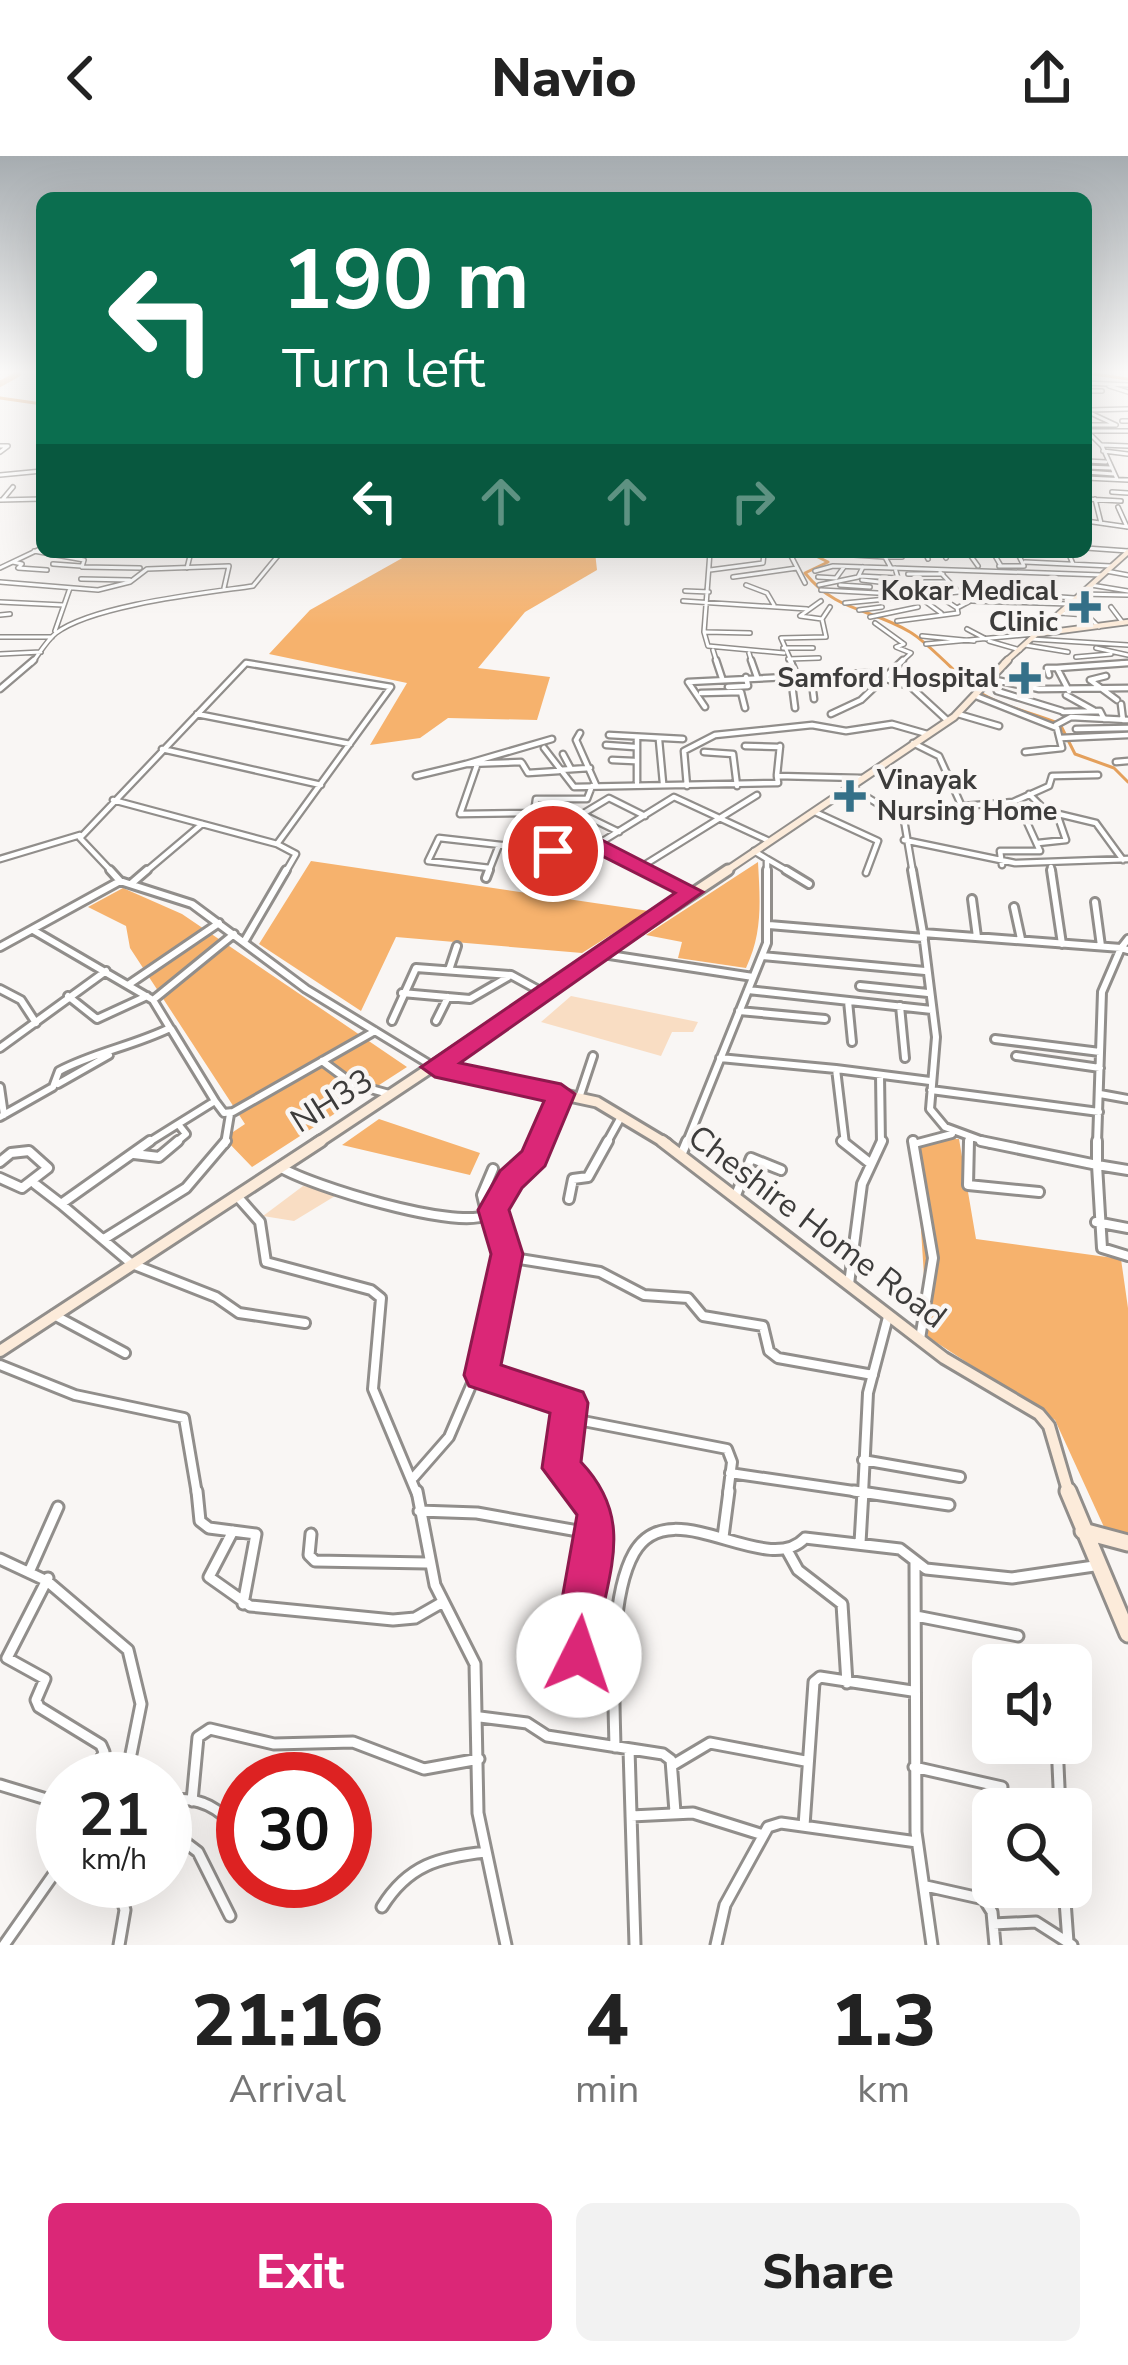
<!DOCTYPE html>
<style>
:root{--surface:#fff;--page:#f2f2f2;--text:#222;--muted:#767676;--accent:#db2777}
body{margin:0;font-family:"Nunito Sans",sans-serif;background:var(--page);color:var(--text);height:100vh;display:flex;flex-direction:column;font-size:45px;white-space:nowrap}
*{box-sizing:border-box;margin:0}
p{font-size:39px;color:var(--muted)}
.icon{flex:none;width:66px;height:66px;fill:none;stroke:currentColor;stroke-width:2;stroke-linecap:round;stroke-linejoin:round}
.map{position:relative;height:1789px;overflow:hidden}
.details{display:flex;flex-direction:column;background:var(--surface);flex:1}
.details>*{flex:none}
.banner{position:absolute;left:36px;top:36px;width:1056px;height:366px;border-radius:18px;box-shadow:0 12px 48px #0002;background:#0b6e4f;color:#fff;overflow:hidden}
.buttons{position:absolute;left:972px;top:1488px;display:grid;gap:24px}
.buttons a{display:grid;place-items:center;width:120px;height:120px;border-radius:18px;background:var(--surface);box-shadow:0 12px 48px #0002;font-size:60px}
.speed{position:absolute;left:36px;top:1596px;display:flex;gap:24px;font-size:60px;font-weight:700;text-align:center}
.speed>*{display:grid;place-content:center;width:156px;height:156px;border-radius:50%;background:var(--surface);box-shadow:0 12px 48px #0002;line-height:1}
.speed small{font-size:30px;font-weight:400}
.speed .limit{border:18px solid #d22;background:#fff;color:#111}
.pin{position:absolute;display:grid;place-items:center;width:102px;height:102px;color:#fff;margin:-51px;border:6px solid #fff;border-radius:50%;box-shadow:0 3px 12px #0007}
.me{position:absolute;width:132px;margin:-66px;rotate:4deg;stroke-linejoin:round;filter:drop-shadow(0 0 9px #0008)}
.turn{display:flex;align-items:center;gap:42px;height:252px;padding:0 48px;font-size:54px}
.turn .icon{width:156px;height:156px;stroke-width:2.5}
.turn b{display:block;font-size:84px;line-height:102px}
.lanes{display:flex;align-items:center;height:114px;padding:0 48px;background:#0003;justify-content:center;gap:60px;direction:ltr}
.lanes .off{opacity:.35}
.eta{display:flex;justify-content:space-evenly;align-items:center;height:204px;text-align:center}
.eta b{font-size:72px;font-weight:800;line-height:84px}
.action{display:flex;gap:24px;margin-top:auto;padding:24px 48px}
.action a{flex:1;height:138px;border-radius:18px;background:var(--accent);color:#fff;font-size:48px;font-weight:800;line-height:138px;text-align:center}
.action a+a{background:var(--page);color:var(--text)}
header{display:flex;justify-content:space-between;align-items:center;height:156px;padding:0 48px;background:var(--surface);font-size:54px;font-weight:800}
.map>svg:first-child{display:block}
.green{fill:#f9ddc3}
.forest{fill:#f6b26d}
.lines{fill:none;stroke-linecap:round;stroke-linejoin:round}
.stream{stroke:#e4a05c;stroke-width:3}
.river{stroke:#e4a05c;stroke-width:6}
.street-far4-casing{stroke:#918e8b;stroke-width:6}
.street-far3-casing{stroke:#918e8b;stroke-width:9}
.street-far2-casing{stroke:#918e8b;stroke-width:12}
.street-far1-casing{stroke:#918e8b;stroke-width:14}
.street-casing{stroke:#918e8b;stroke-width:15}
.secondary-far4-casing{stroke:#918e8b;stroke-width:8}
.secondary-far3-casing{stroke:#918e8b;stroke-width:10}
.secondary-far2-casing{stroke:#918e8b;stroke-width:15}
.secondary-far1-casing{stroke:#918e8b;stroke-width:16}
.secondary-casing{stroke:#918e8b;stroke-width:21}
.street-far4{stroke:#fff;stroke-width:3}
.street-far3{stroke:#fff;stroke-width:4.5}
.street-far2{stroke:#fff;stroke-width:6}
.street-far1{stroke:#fff;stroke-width:8}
.street{stroke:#fff;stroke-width:9}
.secondary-far4{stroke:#fcebda;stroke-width:4.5}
.secondary-far3{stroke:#fcebda;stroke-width:6}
.secondary-far2{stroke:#fcebda;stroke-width:9}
.secondary-far1{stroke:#fcebda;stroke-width:10}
.secondary{stroke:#fcebda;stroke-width:15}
.route{fill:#db2777;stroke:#8e194d;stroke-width:3}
.poi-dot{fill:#357088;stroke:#f9f6f4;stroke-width:4.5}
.labels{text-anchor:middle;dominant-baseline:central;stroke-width:9;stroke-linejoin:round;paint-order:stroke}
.far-poi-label{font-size:27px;font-weight:bold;fill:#3d3c3b;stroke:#f9f6f4;text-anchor:end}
.street-label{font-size:33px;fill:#3d3c3b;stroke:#f9f6f4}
</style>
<header><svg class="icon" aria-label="back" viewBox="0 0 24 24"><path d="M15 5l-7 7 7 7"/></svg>Navio<svg class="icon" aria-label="share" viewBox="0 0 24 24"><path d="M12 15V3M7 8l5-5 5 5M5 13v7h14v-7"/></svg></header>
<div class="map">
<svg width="1128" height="1789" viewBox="0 0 1128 1789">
<rect width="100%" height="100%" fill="#f9f6f4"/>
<path class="green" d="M571,840L698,866L693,876H672L661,900L541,866Z
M303,1030L340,1037L294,1065L263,1060Z"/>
<path class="forest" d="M413,396H595L597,414L525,456L478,512L550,521L537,564L448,562L420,582L370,589L407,527L269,498L310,454Z
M311,705L649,755L582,797L396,781L361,855L259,788Z
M758,706C760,745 763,776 746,812L678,802L682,786L646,779Z
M123,732L182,758L407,911L252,1011L224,982L245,968L130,792L126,770L88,751Z
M379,963L480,997L470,1019L342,989Z
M915,982L959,983L976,1083L1121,1103L1128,1152V1377L1104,1371L1055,1264L928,1181Z"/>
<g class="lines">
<path class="stream" d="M1094,218L1128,223
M0,242L42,248
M810,397L828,406L805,417C836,456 870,452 910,476C926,485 958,519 972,531C993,549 1035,557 1060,568L1075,598L1114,612L1128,626"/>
<path class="river" d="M0,228L18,218"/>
<defs>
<path id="street-far4" d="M1086,227L1128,229
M1109,230L1128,236
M1086,235H1102
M1090,254L1128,253
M1086,255L1116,269H1086
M1122,265H1128
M1086,274L1102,290L1117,323
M1087,275H1128
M1102,289L1128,290
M0,290H8L0,296
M1103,295L1128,298
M1086,305L1106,306
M1086,311L1110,312
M1086,316L1114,318
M0,319L42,315
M1086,322L1128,324
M1112,336L1128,337
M3,343L13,331
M1086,343L1121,345
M1095,343L1101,367
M0,344L42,343
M1118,351L1127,371
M1086,365L1128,371
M1086,392L1128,395
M34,395L84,404L82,411L140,412
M710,396L704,476L708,490L784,497
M789,396L805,427
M807,396L885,401L891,412
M925,396L928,403
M943,396L946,402
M968,396L978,410
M1068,396L1073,408
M994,398L1001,410
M712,399L743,396
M885,401H902V396
M13,406L22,408L18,412L47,414
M1025,406L1111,410
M53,408L81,410
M999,410H1024L1017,396
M0,412L42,392
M187,412L191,396
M710,414L763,407L764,397L786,396
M815,415L833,410L1102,419
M1106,415L1128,419
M940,416L958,435
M908,418H943
M859,420L898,422L895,412
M733,421L797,412
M818,421L836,422L844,411
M888,422V432L916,440
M81,423L130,424
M862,424L888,427
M0,426L98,434L130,426L147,413L229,410L224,432
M924,426H949
M746,429L767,437L774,449
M819,429L858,421L863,411
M840,429L870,431
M1091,429L1128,435
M821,434L896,438L900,444
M685,435L709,436
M1080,438L1128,439
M937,439L957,452
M918,440L941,457
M683,445L807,453
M821,445L800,460L822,463
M972,445L1069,448
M0,446L63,449
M845,447L969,435L1075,442
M1111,451L1123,467
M859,454L882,451
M1060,457L1087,459L1099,471
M0,459L10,458
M870,461L918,451
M897,465L958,457L957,452L972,444
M875,467L904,488L896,491L911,497L900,507
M967,473L986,483
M55,475L70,432
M706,476L750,477
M922,480L974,485
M0,481H52
M1031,483L1128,489
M989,485L1020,494
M926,488L1035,478
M1025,489L1068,496
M783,492H813
M1096,492L1128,499
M713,494L717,507
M749,497L752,507
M0,498L41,496
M1076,501L1111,498
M788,503L819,502
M32,507C39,498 47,484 56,477C93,449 205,437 253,430L281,396
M792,507L781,482L826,481L822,463L830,451
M1121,507H1128"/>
<path id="street-far3" d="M716,504L722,522
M751,504L757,521
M790,504L797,520
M811,519L814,543
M1049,519L1047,512H1057
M1106,520L1090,524L1117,544
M791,521L795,552
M991,523L1039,533L1128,532
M997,525V535L1062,555
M728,531L748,530L746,521
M0,533L34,504
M1069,535L1057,512L1128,507
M701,537L741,536L745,552
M1066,539L1093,554
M976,540L1057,572L1062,592L1025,596
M1121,548L1123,564
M705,551L688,526L868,517L911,531L948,565
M1063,556L1100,555L1104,563
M197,558L350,588
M831,558L861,544L903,504
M958,558L999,570
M1056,569L1071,561L1128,564
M1076,573L1128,572
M580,577L576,584L596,629
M609,579L683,583
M1060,582L1128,579
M637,583V626
M659,584L663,627
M606,589L634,591
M745,590L780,591
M544,592L574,631L778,627L777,620L861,622
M162,593L321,629
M704,596L733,598L737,630
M563,598L571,613
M612,604L634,605
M1116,606L1128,605
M522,607L528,617L559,615
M466,608L552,583
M477,609L460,658L534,657L536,643H587L592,630
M559,614L590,612
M777,619L780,590
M416,620L466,608L521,606
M687,630L684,595L715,579L812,569L846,575L892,568L927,578
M849,630L904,664L913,717
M1029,638L1046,655L1096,667L1123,704
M113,644L277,688
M963,650L1013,646L1049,630L1052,620L1098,619
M815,656L878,685L866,717
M584,657L609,642L645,660
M900,658L963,653L939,600L913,587
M904,684L1015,707L1128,703
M1038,687L1066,684L1057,658
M527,689L582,658L619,676
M598,689L654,717
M754,695L767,703V717
M0,703L80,679
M767,703L791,717
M1002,709L1000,695H1040L1025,662
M641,711L757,639
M1051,711L1052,717
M490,712L428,705L439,682L582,698L674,641L767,684
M113,717L80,682L246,507L391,531L277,688L296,698L285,717
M144,717L202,668
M488,717L499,689"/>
<path id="street-far2" d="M110,714L120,725L192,748L306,833L434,911
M648,714L691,736
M786,714L809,728
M912,714L923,777
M1051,714L1062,788
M486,722L489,714
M132,727L147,714
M972,743L977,781
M1095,746L1101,790
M1014,751L1021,783
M769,769L924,782
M33,774L153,844
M1128,783L1121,792L1128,794
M244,786L286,714
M0,791L120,725
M603,798L753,821
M762,800L925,815
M449,814L457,790
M128,829L219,767
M860,830L928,837
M0,833L21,844L36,867
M748,834L932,854
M402,837L470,843L508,821
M68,840L97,863L147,840
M848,845L852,886
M900,850L905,902
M739,855L825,863
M392,865L416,812L511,819L542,836
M436,865L448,841
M171,873L215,945L178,968
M995,883L1100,896
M0,892L106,815
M1016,900L1100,912
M720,902L836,913
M322,905L353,928L389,938
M880,919L881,988
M58,928L109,899
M0,931L4,959
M931,934L1099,956
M1100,938L1128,943
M579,942L593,900
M215,945L224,957L233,956L375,875
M0,961L53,931L59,915C95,896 133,890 170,872L153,844L234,778
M146,988L178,968L186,978L174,988
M225,988L230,958
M540,988L561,938
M606,988L621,961
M686,988L767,787V714
M845,988L836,913L930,925
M914,988L952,978
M969,988V982
M991,988L945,971L930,953L936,881L923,777L1121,792L1102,836L1097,988"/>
<path id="street-far1" d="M842,985L871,1008
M913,985L933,1102L920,1183
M969,985L968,1029L1039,1036
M981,985L1097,1009
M1097,985V1009
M682,997L687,985
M134,998L159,1001L178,985
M0,1006L11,997L29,995L48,1012L22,1032L0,1022
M1097,1009L1128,1014
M1097,1009L1102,1092L1128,1100
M280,1011C311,1030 455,1074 487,1059C496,1054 536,997 541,985
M35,1028L61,1048L150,985
M736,1039L751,1002L781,1014
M237,1040L260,1066L266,1106L371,1134L381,1142L373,1233L417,1338
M569,1043L573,1023L588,1021L608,985
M61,1048L132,1108L216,1141L239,1157L305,1167
M487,1060L482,1039L493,1013
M1096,1066L1128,1072
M104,1083L186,1032L226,985
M507,1101L600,1116L644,1139L688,1142L703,1160L763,1170L769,1195L778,1202L873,1219
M849,1128L862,1028L882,985
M54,1159L125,1197
M0,1209L75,1239L184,1262L197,1338
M481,1219L507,1101L494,1054
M572,1261L561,1312L586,1338
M863,1304L960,1321
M730,1317L874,1338
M414,1321L449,1281L473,1225L494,1221L567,1242L578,1264L727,1293L732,1306L728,1338
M863,1338L868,1237L888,1161"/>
<path id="street" d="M197,1335L200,1365L209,1372L256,1378L243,1448
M417,1335L435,1429L475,1508L478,1657L506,1789
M584,1335L597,1359L576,1494L614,1520
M854,1335L949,1349
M419,1355L477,1357L595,1378
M233,1375L209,1421L250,1450L393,1464L415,1462L443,1446
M311,1378L309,1399L315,1405L427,1407
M723,1381L729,1335
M860,1387L863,1335
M788,1396L798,1414L842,1448L847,1527
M0,1403L47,1425L128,1494L141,1548L126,1623
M915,1407L916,1676L932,1789
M30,1414L58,1351
M48,1422L7,1502L45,1523L36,1544L39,1551L101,1589L104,1596L93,1623
M916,1460L1018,1480
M480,1561L527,1567L547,1580L663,1598L671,1604L675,1656
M1057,1587L1060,1653
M615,1591C614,1539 608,1443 634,1397C670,1333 766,1424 805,1382L900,1393L926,1413L1012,1422L1094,1410
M629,1593L635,1789
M673,1609L710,1587L805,1605
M914,1611L1002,1631
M0,1629L63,1648
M192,1645L198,1581L210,1573L274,1588L353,1586L424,1613L479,1603
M165,1646C198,1637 224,1654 243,1681
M631,1660L693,1657L760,1678
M804,1670L814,1526L820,1521L912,1535
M165,1671L198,1696L230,1760
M116,1725L125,1754L119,1789
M926,1730L984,1743L992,1756L995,1789
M1064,1731L1068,1786
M382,1751C408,1709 439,1701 486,1696
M993,1768L1036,1766L1072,1789
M4,1789L63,1705
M716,1789L725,1749L768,1671L781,1667L917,1686"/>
<path id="secondary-far4" d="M1037,478L1128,466
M1004,507L1128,396"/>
<path id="secondary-far3" d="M723,717L954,561L1008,504"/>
<path id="secondary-far2" d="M435,911L597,946L667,988
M316,988L728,714"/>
<path id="secondary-far1" d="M662,985L944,1202L1039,1258L1049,1270L1069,1338
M0,1195L321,985"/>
<path id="secondary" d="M1068,1335L1128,1478
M1083,1375L1128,1387"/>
</defs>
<use href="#street-far4" class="street-far4-casing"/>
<use href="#street-far3" class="street-far3-casing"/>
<use href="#street-far2" class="street-far2-casing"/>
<use href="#street-far1" class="street-far1-casing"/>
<use href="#street" class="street-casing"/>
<use href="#secondary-far4" class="secondary-far4-casing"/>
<use href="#secondary-far3" class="secondary-far3-casing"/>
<use href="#secondary-far2" class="secondary-far2-casing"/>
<use href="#secondary-far1" class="secondary-far1-casing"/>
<use href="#secondary" class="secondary-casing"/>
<use href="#street-far4" class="street-far4"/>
<use href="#street-far3" class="street-far3"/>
<use href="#street-far2" class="street-far2"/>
<use href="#street-far1" class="street-far1"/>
<use href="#street" class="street"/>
<use href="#secondary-far4" class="secondary-far4"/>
<use href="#secondary-far3" class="secondary-far3"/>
<use href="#secondary-far2" class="secondary-far2"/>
<use href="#secondary-far1" class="secondary-far1"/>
<use href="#secondary" class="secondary"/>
</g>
<linearGradient id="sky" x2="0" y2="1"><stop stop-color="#a6acb0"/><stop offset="0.46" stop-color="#fcfbfa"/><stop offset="1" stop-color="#fcfbfa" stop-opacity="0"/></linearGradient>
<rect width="1128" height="469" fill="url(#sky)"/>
<path class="route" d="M598,682L703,736L460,907L561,928L575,938L545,1010L522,1032L509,1054L523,1098L501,1209L583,1236L588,1247L581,1306C636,1364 608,1415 596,1488L600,1499L594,1514L579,1520L564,1514L554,1488L577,1359L542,1312L550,1257L469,1230L464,1219L491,1098L478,1054L500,1015L522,995L544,945L435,921L421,911L675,737L598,698L582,705L541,695Z"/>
<g class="poi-dot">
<path d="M1079 433h12v12h12v12h-12v12h-12v-12h-12v-12h12z"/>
<path d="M1019 504h12v12h12v12h-12v12h-12v-12h-12v-12h12z"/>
<path d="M844 622h12v12h12v12h-12v12h-12v-12h-12v-12h12z"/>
</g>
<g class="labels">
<g class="far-poi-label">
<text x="1058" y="435">Kokar Medical<tspan x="1058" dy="31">Clinic</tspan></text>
<text x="998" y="522">Samford Hospital</text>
<text x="877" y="624" text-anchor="start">Vinayak<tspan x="877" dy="31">Nursing Home</tspan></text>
</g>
<g class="street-label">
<text transform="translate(332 945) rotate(-32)">NH33</text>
<text transform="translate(817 1071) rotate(37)">Cheshire Home Road</text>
</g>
</g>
</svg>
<div class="buttons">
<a><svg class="icon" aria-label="sound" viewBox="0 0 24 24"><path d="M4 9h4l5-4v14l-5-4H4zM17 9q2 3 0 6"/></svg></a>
<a><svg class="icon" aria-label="search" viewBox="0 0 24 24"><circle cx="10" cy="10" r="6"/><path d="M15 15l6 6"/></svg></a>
</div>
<div class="speed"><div>21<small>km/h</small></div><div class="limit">30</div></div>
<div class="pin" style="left:553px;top:695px;background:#d93025"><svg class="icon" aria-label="arrive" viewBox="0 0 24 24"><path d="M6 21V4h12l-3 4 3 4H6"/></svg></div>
<svg class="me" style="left:579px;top:1499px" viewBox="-20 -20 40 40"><circle r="19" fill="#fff"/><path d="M0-13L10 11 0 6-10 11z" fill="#db2777"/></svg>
<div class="banner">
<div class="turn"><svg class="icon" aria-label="left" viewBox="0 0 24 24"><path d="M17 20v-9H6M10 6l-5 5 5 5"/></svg><div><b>190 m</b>Turn left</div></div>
<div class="lanes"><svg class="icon" aria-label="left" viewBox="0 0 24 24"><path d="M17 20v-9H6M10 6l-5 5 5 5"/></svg><svg class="icon off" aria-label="ahead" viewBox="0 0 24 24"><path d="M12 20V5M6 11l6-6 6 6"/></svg><svg class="icon off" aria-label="ahead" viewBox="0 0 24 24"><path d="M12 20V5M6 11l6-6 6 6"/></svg><svg class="icon off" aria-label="right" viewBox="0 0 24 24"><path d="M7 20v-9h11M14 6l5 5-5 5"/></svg></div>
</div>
</div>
<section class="details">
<div class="eta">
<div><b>21:16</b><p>Arrival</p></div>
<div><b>4</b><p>min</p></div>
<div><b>1.3</b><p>km</p></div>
</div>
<div class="action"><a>Exit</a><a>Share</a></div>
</section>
